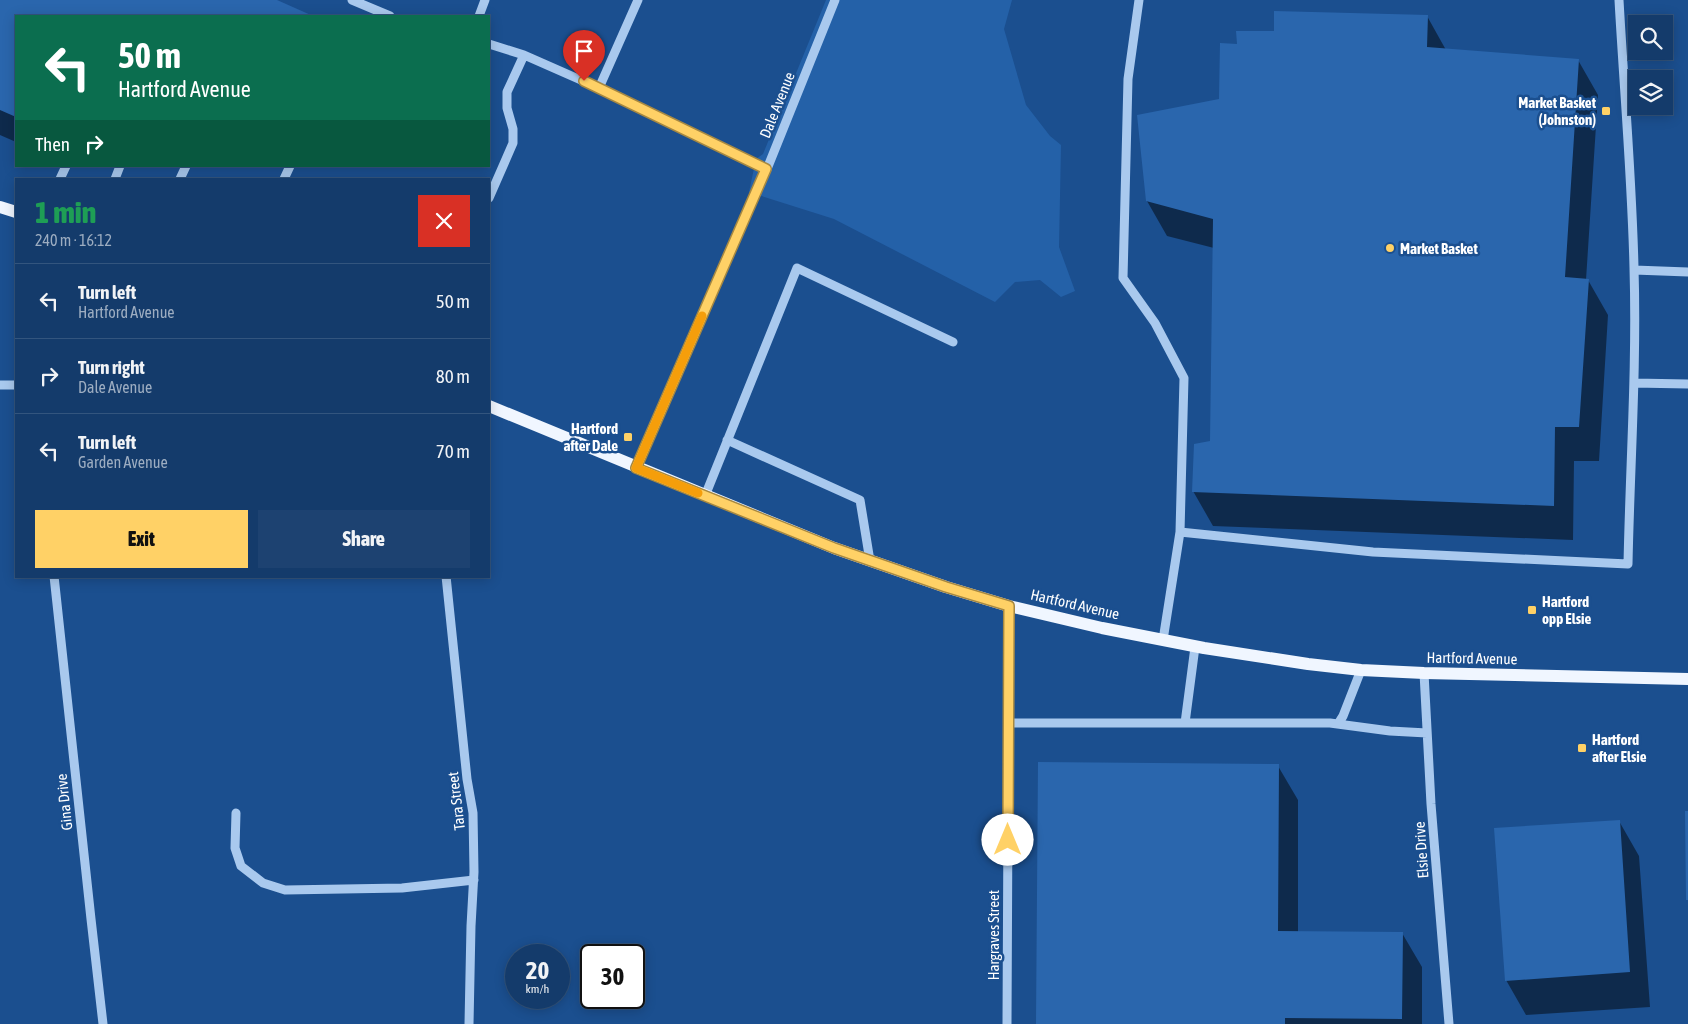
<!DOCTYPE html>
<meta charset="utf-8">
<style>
:root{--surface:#143b6b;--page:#1d4271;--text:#f1f3f6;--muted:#9dadc1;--line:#33557e;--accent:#ffd166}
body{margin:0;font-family:"Asap Condensed",sans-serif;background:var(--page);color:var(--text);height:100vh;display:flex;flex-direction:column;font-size:19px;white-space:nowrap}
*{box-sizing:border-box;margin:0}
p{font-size:16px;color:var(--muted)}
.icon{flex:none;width:28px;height:28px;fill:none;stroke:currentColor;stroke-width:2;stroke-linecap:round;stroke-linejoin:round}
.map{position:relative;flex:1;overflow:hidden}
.drawer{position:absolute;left:15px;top:178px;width:475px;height:400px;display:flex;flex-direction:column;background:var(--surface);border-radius:0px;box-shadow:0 2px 12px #0003,0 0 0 1px var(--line)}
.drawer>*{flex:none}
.banner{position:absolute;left:15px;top:15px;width:475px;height:152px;border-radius:0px;box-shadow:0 2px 12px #0003,0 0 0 1px var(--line);background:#0b6e4f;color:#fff;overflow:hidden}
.tools{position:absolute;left:1628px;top:15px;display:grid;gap:10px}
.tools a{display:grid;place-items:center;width:45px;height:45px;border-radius:0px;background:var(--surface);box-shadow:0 2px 12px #0003,0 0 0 1px var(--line);font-size:25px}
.speed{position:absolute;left:505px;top:944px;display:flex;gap:10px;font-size:25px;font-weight:700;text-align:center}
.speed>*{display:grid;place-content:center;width:65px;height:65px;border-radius:50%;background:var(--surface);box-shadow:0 2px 12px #0003,0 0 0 1px var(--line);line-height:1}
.speed small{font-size:12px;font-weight:400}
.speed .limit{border:2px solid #111;border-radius:8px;background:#fff;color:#111}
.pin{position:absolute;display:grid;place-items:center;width:42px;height:42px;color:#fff;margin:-51px -21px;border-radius:50% 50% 50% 0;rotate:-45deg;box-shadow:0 0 5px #0007}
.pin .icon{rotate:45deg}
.me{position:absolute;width:55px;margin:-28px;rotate:0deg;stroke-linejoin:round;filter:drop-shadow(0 0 4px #0008)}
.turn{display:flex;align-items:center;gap:18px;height:105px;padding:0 20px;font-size:22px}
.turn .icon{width:65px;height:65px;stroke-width:2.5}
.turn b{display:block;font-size:35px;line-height:42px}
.then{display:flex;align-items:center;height:48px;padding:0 20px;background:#0003;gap:10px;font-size:19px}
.round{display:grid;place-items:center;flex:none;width:52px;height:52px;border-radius:0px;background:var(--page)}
.head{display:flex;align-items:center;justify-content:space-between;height:85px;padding:0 20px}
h1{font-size:30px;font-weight:800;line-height:38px;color:#1e9e55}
.cta{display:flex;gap:10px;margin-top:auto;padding:10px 20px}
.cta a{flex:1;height:58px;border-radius:0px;background:var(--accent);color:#111;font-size:20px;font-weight:800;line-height:58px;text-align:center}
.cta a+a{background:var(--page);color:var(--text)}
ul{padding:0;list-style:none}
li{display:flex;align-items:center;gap:15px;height:75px;padding:0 20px;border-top:1px solid var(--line)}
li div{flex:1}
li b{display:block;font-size:19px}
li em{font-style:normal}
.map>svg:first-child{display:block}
.green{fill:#2461a8}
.shadow{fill:#0007}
.building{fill:#2a66ad}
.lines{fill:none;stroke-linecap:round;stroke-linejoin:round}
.minor{stroke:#a9c9ee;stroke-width:9}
.major{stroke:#f0f6ff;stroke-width:12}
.route-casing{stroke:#a68842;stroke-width:12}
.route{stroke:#ffd166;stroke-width:9}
.slow{stroke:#f59e0b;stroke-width:9}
.poi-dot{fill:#ffd166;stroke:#1b4f8f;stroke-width:2}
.labels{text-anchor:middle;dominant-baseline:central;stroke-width:5;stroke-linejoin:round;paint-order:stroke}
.poi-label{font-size:15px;font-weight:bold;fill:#fff;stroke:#1b4f8f;text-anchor:start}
.street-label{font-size:15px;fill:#fff;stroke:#1b4f8f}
</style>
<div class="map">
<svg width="1688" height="1024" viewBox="0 0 1688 1024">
<rect width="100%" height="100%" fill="#1b4f8f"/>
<path class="green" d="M826,0H1012L1004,29L1026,105L1050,136L1061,145L1059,247L1075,291L1061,297L1040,280L1015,282L995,302L834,219L749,192L756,159L763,154Z"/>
<path class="shadow" d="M0,0H274L310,16H16V142L0,135Z
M1427,16L1446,50L1578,60L1598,95L1586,280H1588L1608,315L1599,461H1574L1573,540L1213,526L1193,491L1211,442L1214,248L1167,236L1147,201L1220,100L1238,46L1275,32Z
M1278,766L1298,800V932L1402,933L1422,967V1024H1037Z
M1619,821L1639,856L1650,1007L1526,1015L1506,980Z"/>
<path class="building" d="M0,0H277L313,16H16V117L0,110Z
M1274,11L1428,15L1427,47L1579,59L1565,277L1589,279L1579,427H1555L1554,506L1192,492L1194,444L1210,441L1213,219L1146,201L1137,115L1219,99L1220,43L1237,44L1236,31H1274Z
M1038,762L1279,764L1278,931L1403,932L1402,1019L1285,1018V1024H1036Z
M1685,811H1688V900H1686Z
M1620,820L1630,972L1505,981L1494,828Z"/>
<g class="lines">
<path class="minor" d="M352,0L390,16
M1139,0L1128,79L1123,278L1155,323L1184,378L1180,532L1163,640
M479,16L485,0
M489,44L524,55L599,88L767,169
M599,88L638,0
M60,179L66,166
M115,179L120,166
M180,179L186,166
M284,179L290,166
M489,198L513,143V129L507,108V92L524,55
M1634,270L1688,272
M1634,383L1688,384
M0,385H16
M727,440L860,500L870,561
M636,468L767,169L835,0
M705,496L797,268L953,342
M1180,532L1373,552L1628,564C1630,465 1637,367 1634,268C1632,179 1624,89 1619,0
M54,576L91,919L103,1024
M446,576L467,779L473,813L474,872L471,926L469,1024
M1424,673L1431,804L1449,1024
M1008,723H1330L1390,731L1427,733
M1185,723L1195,647
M1338,724L1343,716L1361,670
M236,813L235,848L241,866L263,883L285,890L402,888L474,880
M1007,1024L1009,606"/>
<path class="major" d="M0,207L16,212
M489,406L834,548L946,587L1009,606L1102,628L1204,648L1308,664L1361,670L1424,673L1688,679"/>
</g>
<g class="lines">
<defs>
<path id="route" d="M584,81L766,169L636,468L834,548L946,587L1009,606L1008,840"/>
</defs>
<use href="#route" class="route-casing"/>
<use href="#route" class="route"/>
<path class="slow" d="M698,493L636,468L702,316"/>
</g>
<g class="poi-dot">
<rect x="1601" y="106" width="10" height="10" rx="2.5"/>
<circle cx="1390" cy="248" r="5"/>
<rect x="623" y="432" width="10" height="10" rx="2.5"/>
<rect x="1527" y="605" width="10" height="10" rx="2.5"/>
<rect x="1577" y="743" width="10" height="10" rx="2.5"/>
</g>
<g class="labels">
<g class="poi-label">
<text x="1596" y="102" text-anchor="end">Market Basket<tspan x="1596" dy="17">(Johnston)</tspan></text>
<text x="1400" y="248">Market Basket</text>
<text x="618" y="428" text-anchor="end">Hartford<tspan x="618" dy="17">after Dale</tspan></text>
<text x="1542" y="601">Hartford<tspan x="1542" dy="17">opp Elsie</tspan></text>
<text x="1592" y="739">Hartford<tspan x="1592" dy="17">after Elsie</tspan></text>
</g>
<g class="street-label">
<text transform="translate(777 105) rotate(-68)">Dale Avenue</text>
<text transform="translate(1075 604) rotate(13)">Hartford Avenue</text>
<text transform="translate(1472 658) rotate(1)">Hartford Avenue</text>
<text transform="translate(456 801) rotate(-97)">Tara Street</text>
<text transform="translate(64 802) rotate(-96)">Gina Drive</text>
<text transform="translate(1421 850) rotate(-94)">Elsie Drive</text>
<text transform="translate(993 935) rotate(-90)">Hargraves Street</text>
</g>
</g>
</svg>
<div class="tools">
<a><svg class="icon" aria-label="search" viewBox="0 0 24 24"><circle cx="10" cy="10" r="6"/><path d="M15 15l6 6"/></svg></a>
<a><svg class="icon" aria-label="layers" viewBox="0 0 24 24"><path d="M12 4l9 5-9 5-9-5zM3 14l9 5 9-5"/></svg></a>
</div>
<div class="speed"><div>20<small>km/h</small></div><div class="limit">30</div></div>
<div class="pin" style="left:584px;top:81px;background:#d93025"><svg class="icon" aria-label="arrive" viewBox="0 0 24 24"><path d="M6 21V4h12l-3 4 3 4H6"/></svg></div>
<svg class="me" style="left:1008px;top:840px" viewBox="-20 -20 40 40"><circle r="19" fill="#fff"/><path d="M0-13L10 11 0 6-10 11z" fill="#ffd166"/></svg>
<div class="banner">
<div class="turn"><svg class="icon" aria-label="left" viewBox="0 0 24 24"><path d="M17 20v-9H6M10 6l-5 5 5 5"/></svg><div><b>50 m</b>Hartford Avenue</div></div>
<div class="then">Then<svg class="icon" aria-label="right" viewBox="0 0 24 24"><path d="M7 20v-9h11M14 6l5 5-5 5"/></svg></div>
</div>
<section class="drawer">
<div class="head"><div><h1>1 min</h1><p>240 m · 16:12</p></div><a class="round" style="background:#d93025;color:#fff"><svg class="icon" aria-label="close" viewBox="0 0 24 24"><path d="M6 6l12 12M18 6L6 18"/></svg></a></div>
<ul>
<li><svg class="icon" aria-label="left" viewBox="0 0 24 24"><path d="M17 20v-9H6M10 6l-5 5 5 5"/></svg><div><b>Turn left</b><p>Hartford Avenue</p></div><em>50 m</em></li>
<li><svg class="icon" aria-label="right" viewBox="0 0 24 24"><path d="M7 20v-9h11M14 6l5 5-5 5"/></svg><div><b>Turn right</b><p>Dale Avenue</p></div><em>80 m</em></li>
<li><svg class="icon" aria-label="left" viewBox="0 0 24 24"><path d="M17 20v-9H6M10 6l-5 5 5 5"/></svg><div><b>Turn left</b><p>Garden Avenue</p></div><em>70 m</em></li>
</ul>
<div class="cta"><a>Exit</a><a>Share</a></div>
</section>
</div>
